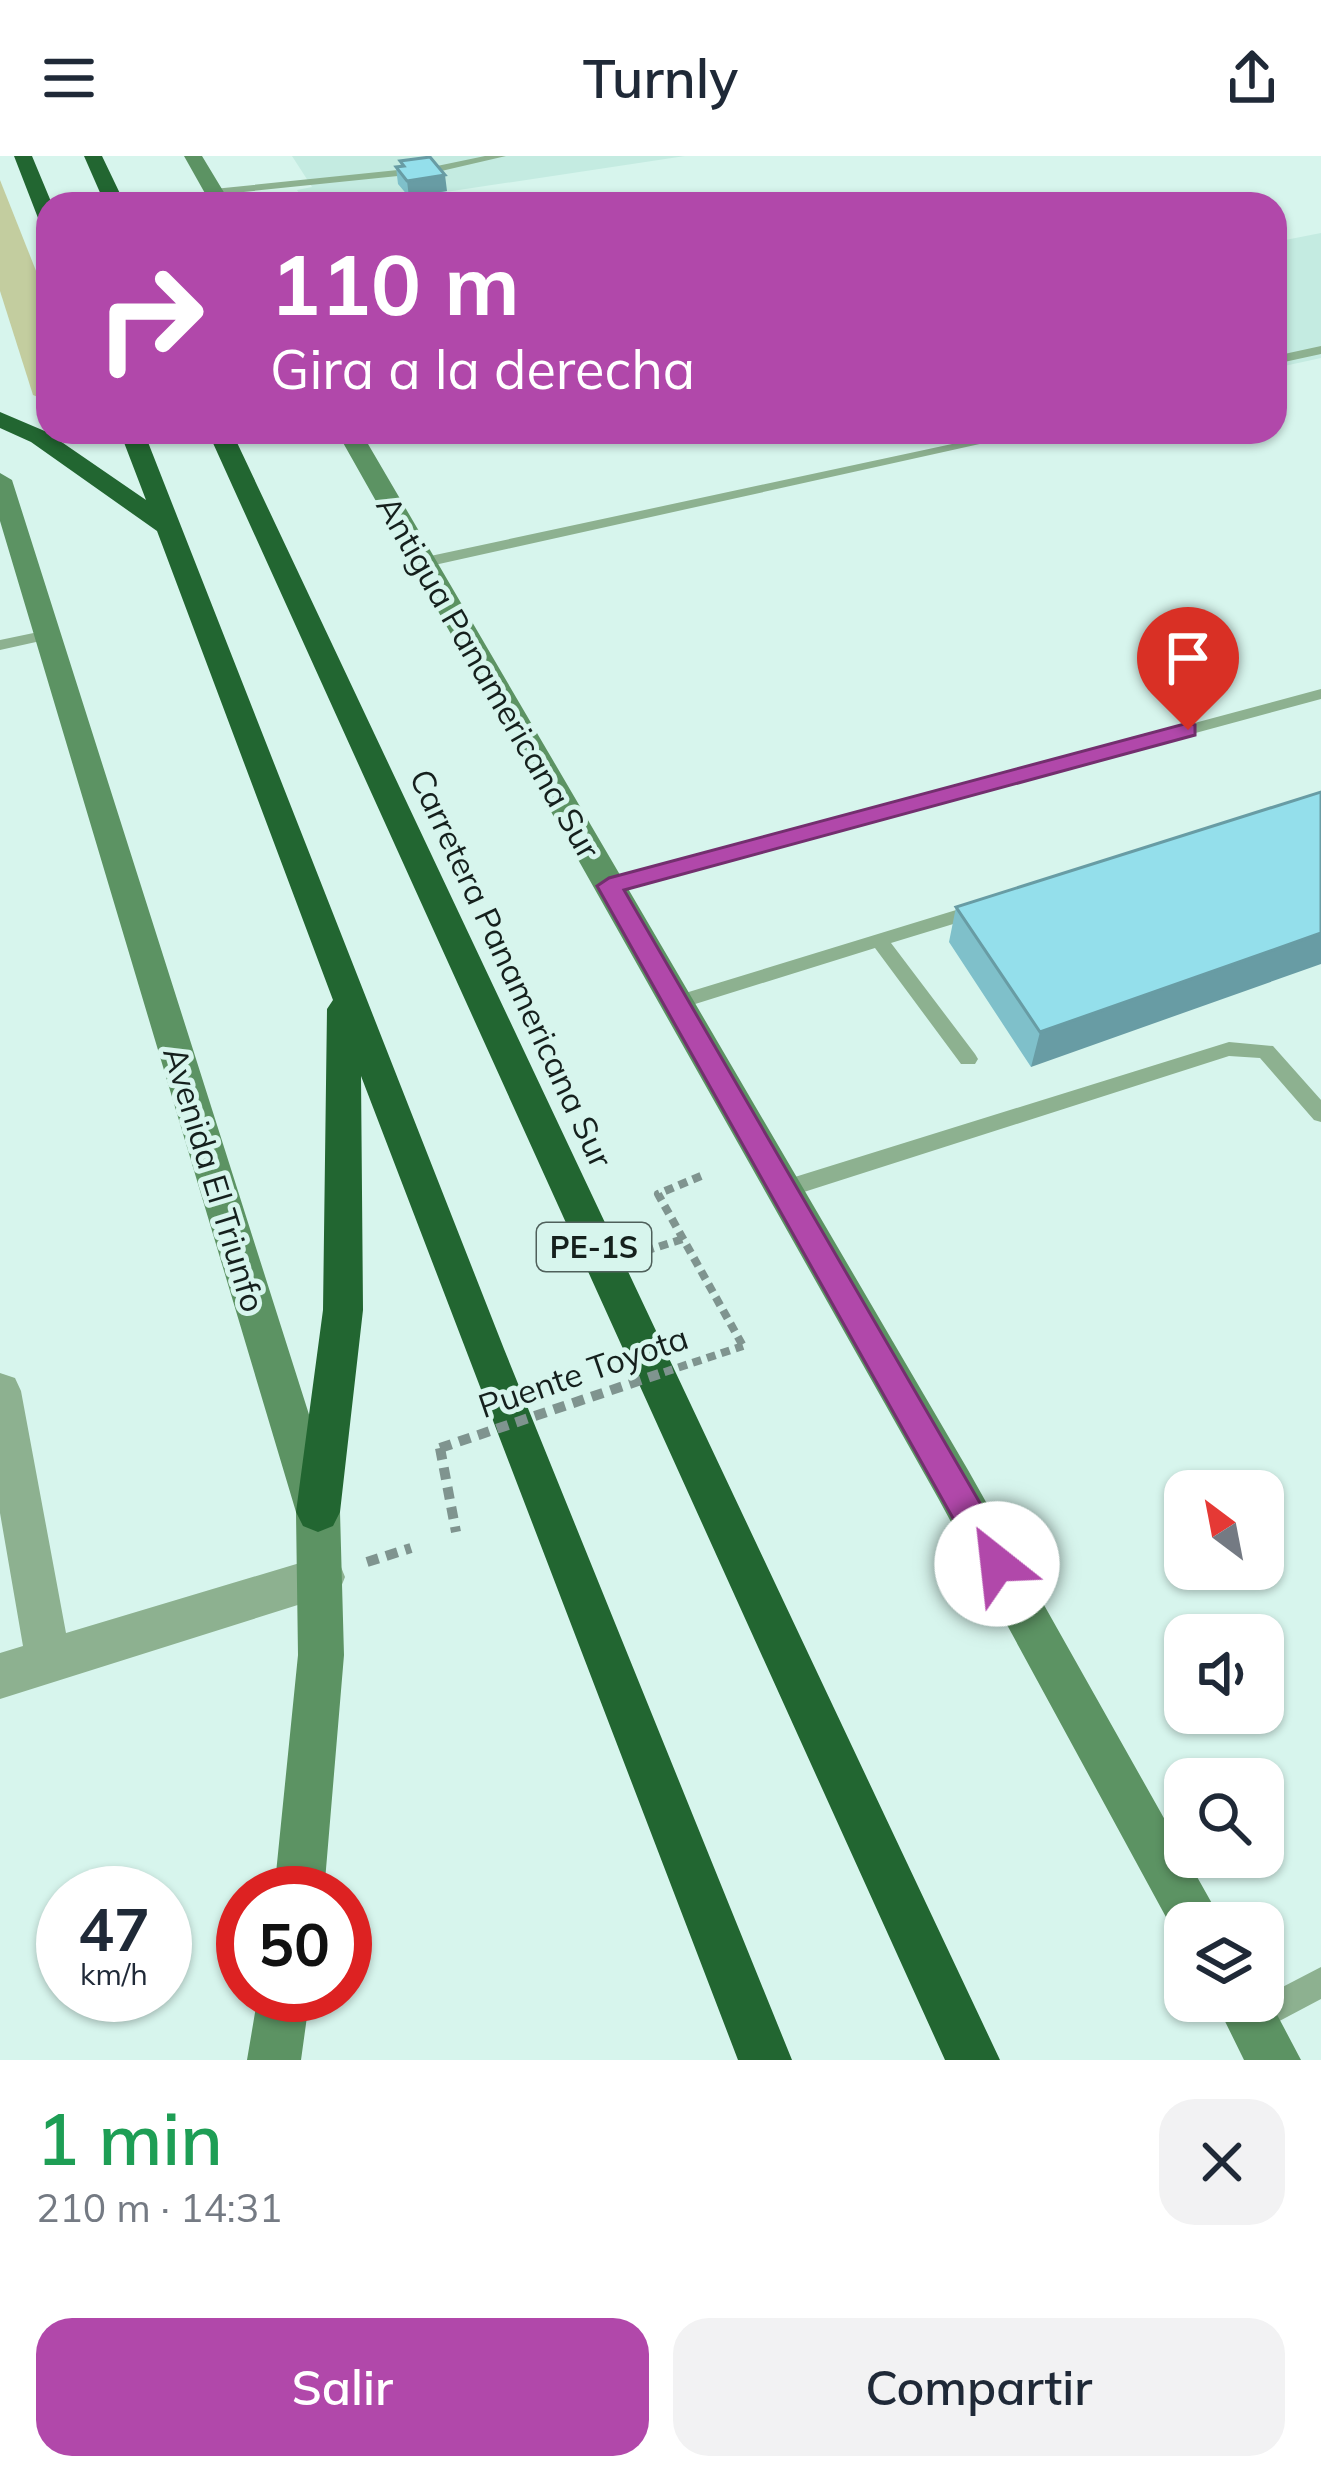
<!DOCTYPE html>
<html lang="es">
<meta charset="utf-8">
<style>
:root{--surface:#fff;--page:#f2f2f3;--text:#1f2937;--muted:#747a83;--accent:#b148aa}
body{margin:0;font-family:Mulish,sans-serif;background:var(--page);color:var(--text);height:100vh;display:flex;flex-direction:column;font-size:45px;white-space:nowrap}
*{box-sizing:border-box;margin:0}
p{font-size:39px;color:var(--muted)}
.icon{flex:none;width:66px;height:66px;fill:none;stroke:currentColor;stroke-width:2;stroke-linecap:round;stroke-linejoin:round}
.map{position:relative;height:1904px;overflow:hidden}
.drawer{display:flex;flex-direction:column;background:var(--surface);flex:1}
.drawer>*{flex:none}
.hud{position:absolute;left:36px;top:36px;width:1251px;height:252px;border-radius:36px;box-shadow:0 3px 9px #0004;background:#b148aa;color:#fff;overflow:hidden}
.needle{width:78px;rotate:328deg}
.buttons{position:absolute;left:1164px;top:1314px;display:grid;gap:24px}
.buttons a{display:grid;place-items:center;width:120px;height:120px;border-radius:24px;background:var(--surface);box-shadow:0 3px 9px #0004;font-size:60px}
.speed{position:absolute;left:36px;top:1710px;display:flex;gap:24px;font-size:60px;font-weight:700;text-align:center}
.speed>*{display:grid;place-content:center;width:156px;height:156px;border-radius:50%;background:var(--surface);box-shadow:0 3px 9px #0004;line-height:1}
.speed small{font-size:30px;font-weight:400}
.speed .limit{border:18px solid #d22;background:#fff;color:#111}
.pin{position:absolute;display:grid;place-items:center;width:102px;height:102px;color:#fff;margin:-123px -51px;border-radius:50% 50% 50% 0;rotate:-45deg;box-shadow:0 0 12px #0007}
.pin .icon{rotate:45deg}
.me{position:absolute;width:132px;margin:-66px;rotate:331deg;stroke-linejoin:round;filter:drop-shadow(0 0 9px #0008)}
.turn{display:flex;align-items:center;gap:42px;height:252px;padding:0 36px;font-size:54px}
.turn .icon{width:156px;height:156px;stroke-width:2.5}
.turn b{display:block;font-size:84px;line-height:102px}
.round{display:grid;place-items:center;flex:none;width:126px;height:126px;border-radius:36px;background:var(--page)}
.head{display:flex;align-items:center;justify-content:space-between;height:204px;padding:0 36px}
h1{font-size:72px;font-weight:600;line-height:90px;color:#1e9e55}
.cta{display:flex;gap:24px;margin-top:auto;padding:24px 36px}
.cta a{flex:1;height:138px;border-radius:36px;background:var(--accent);color:#fff;font-size:48px;font-weight:600;line-height:138px;text-align:center}
.cta a+a{background:var(--page);color:var(--text)}
header{display:flex;justify-content:space-between;align-items:center;height:156px;padding:0 36px;background:var(--surface);font-size:54px;font-weight:600}
.map>svg:first-child{display:block}
.built{fill:#c4ebe1}
.green{fill:#c3cd9f}
.lines{fill:none;stroke-linecap:round;stroke-linejoin:round}
.path-far1{stroke:#7f948f;stroke-width:8;stroke-dasharray:9 6;stroke-linecap:butt}
.path{stroke:#7f948f;stroke-width:10;stroke-dasharray:12 8;stroke-linecap:butt}
.lane{fill:#8db190;fill-rule:evenodd}
.street{fill:#8db190;fill-rule:evenodd}
.secondary{fill:#5c9363;fill-rule:evenodd}
.highway{fill:#226631;fill-rule:evenodd}
.path-bridge-far1{stroke:#7f948f;stroke-width:8;stroke-dasharray:9 6;stroke-linecap:butt}
.path-bridge{stroke:#7f948f;stroke-width:10;stroke-dasharray:12 8;stroke-linecap:butt}
.wall{fill:#7fc0ca}
.shaded-wall{fill:#689ca4}
.building{fill:#94dfeb;stroke:#689ca4;stroke-width:3}
.route{fill:#b148aa;stroke:#732f6e;stroke-width:3}
.labels{text-anchor:middle;dominant-baseline:central;stroke-width:10;stroke-linejoin:round;paint-order:stroke}
.shield{fill:#d7f5ed;stroke:#4f605b;stroke-width:3}
.shield-label{font-size:30px;font-weight:bold;fill:#15201d}
.street-label{font-size:33px;fill:#15201d;stroke:#d7f5ed}
</style>
<header><svg class="icon" aria-label="menu" viewBox="0 0 24 24"><path d="M4 6h16M4 12h16M4 18h16"/></svg>Turnly<svg class="icon" aria-label="share" viewBox="0 0 24 24"><path d="M12 15V3M7 8l5-5 5 5M5 13v7h14v-7"/></svg></header>
<div class="map">
<svg width="1321" height="1904" viewBox="0 0 1321 1904">
<rect width="100%" height="100%" fill="#d7f5ed"/>
<path class="built" d="M292,0H685L366,48H306L297,34L312,31Z
M1321,77V202L1275,212V86Z"/>
<path class="green" d="M0,24L48,145V245L33,239L0,135Z"/>
<g class="lines">
<path class="path-far1" d="M701,1020L658,1038L743,1190
M645,1095L683,1083"/>
<path class="path" d="M440,1292L456,1376
M367,1406L411,1392"/>
<path class="lane" d="M485,0H506L437,16L214,39L209,36L214,33L437,10Z
M1321,190V198L1275,208V200Z
M1008,276H1034L421,412L413,407L421,402Z
M48,474L56,479L54,482L0,494V484Z
M1321,533V543L609,736L600,730L609,724Z
M979,747L986,748L988,753L986,758L891,787L975,898L978,903L975,908H961L875,792L676,854L666,847L669,842Z
M1229,886L1273,890L1321,944V966L1314,964L1260,902L1229,900L782,1043L774,1040L771,1034L774,1028L782,1025Z
M1321,1811V1843L1251,1880L1240,1876L1236,1865L1240,1854L1263,1845V1841Z"/>
<path class="street" d="M0,1217L15,1222L21,1235L66,1477L323,1400L339,1406L345,1421L339,1436L0,1543V1497L23,1490L0,1357Z"/>
<path class="secondary" d="M184,0H202L231,48H211Z
M337,276H361L968,1314L1223,1767H1185V1788L1179,1785L938,1342Z
M0,317L12,324L340,1356L344,1499L324,1737H274L298,1499L296,1356L0,365Z
M1263,1832L1301,1904H1244L1215,1845H1263Z
M258,1839H310L301,1904H247Z"/>
<path class="highway" d="M14,0H32L52,48H48V68L38,62Z
M84,0H102L125,48H105Z
M0,256L47,276L146,344L120,276H144L504,1193L792,1904H738L361,920L363,1154L340,1356L333,1370L318,1376L303,1370L296,1356L323,1154L327,853L333,844L157,375L31,286L0,272Z
M208,276H232L1000,1904H945Z"/>
<path class="path-bridge-far1" d="M650,1221L743,1190"/>
<path class="path-bridge" d="M440,1292L659,1218"/>
</g>
<path class="wall" d="M400,5L447,35L409,41L398,28L396,11H401Z
M1321,636L1031,911L949,786L956,751Z"/>
<path class="shaded-wall" d="M445,19L447,35L409,41L407,25Z
M1321,777V808L1031,911L1040,876Z"/>
<path class="building" d="M430,1L445,19L407,25L396,11L404,10L400,5Z
M1321,636V777L1040,876L956,751Z"/>
<path class="route" d="M1188,567L1195,569V579L624,734L1009,1397L1014,1408L1009,1419L997,1424L985,1419L597,730L609,722Z"/>
<g class="labels">
<rect class="shield" x="537" y="1067" width="114" height="48" rx="9"/>
<g class="shield-label">
<text x="594" y="1091">PE-1S</text>
</g>
<g class="street-label">
<text transform="translate(489 521) rotate(60)">Antigua Panamericana Sur</text>
<text transform="translate(512 812) rotate(65)">Carretera Panamericana Sur</text>
<text transform="translate(215 1023) rotate(73)">Avenida El Triunfo</text>
<text transform="translate(583 1215) rotate(-19)">Puente Toyota</text>
</g>
</g>
</svg>
<div class="buttons">
<a><svg class="needle" viewBox="-14 -14 28 28"><path d="M0-13l5 13h-10z" fill="#e53935"/><path d="M0 13l5-13h-10z" fill="#747a83"/></svg></a>
<a><svg class="icon" aria-label="sound" viewBox="0 0 24 24"><path d="M4 9h4l5-4v14l-5-4H4zM17 9q2 3 0 6"/></svg></a>
<a><svg class="icon" aria-label="search" viewBox="0 0 24 24"><circle cx="10" cy="10" r="6"/><path d="M15 15l6 6"/></svg></a>
<a><svg class="icon" aria-label="layers" viewBox="0 0 24 24"><path d="M12 4l9 5-9 5-9-5zM3 14l9 5 9-5"/></svg></a>
</div>
<div class="speed"><div>47<small>km/h</small></div><div class="limit">50</div></div>
<div class="pin" style="left:1188px;top:574px;background:#d93025"><svg class="icon" aria-label="arrive" viewBox="0 0 24 24"><path d="M6 21V4h12l-3 4 3 4H6"/></svg></div>
<svg class="me" style="left:997px;top:1408px" viewBox="-20 -20 40 40"><circle r="19" fill="#fff"/><path d="M0-13L10 11 0 6-10 11z" fill="#b148aa"/></svg>
<div class="hud">
<div class="turn"><svg class="icon" aria-label="right" viewBox="0 0 24 24"><path d="M7 20v-9h11M14 6l5 5-5 5"/></svg><div><b>110 m</b>Gira a la derecha</div></div>
</div>
</div>
<section class="drawer">
<div class="head"><div><h1>1 min</h1><p>210 m · 14:31</p></div><a class="round"><svg class="icon" aria-label="close" viewBox="0 0 24 24"><path d="M6 6l12 12M18 6L6 18"/></svg></a></div>
<div class="cta"><a>Salir</a><a>Compartir</a></div>
</section>
